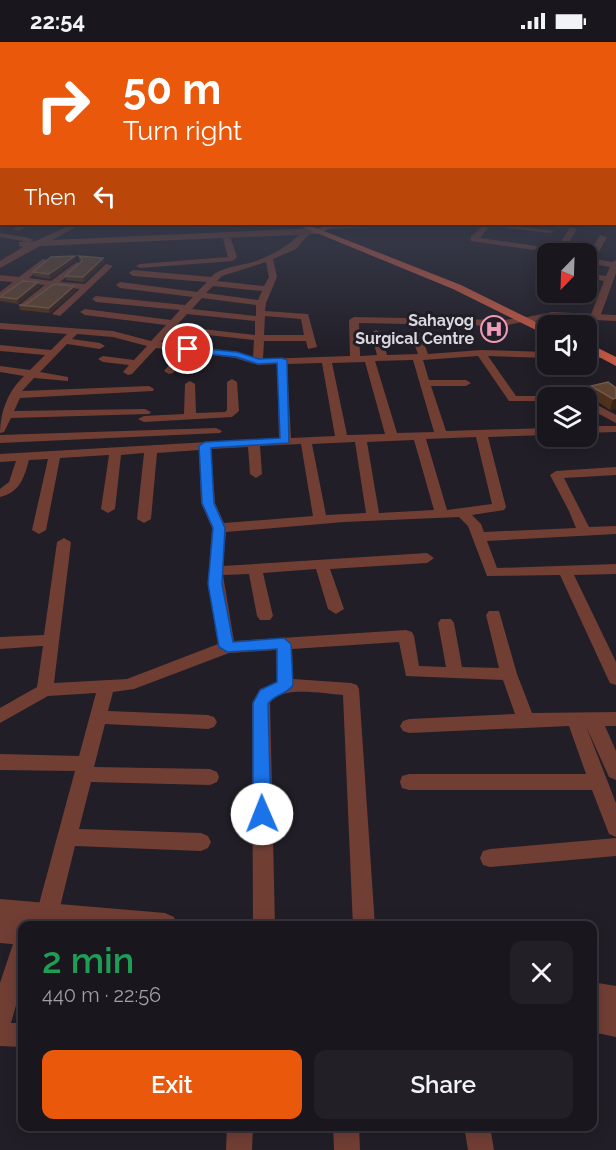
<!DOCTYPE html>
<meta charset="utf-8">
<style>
:root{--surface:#19161d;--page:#221f26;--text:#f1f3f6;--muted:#9f9fa4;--line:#37353b;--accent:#ea580c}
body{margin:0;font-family:Raleway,sans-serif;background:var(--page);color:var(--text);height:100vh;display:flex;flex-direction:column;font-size:22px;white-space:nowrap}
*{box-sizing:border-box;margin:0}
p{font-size:20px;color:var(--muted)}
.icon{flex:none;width:33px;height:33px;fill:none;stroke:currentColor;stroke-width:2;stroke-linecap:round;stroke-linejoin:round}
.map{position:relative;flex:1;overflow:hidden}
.drawer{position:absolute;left:18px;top:879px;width:579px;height:210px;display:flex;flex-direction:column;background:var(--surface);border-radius:12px;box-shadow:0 3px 15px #0003,0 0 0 2px var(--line)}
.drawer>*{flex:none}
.top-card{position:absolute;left:0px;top:0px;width:616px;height:183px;box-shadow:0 3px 15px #0003,0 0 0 2px var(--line);background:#ea580c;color:#fff;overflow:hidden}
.needle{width:39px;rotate:203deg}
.tools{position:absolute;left:537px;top:201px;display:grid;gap:12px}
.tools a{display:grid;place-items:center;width:60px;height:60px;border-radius:12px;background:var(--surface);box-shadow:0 3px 15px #0003,0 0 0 2px var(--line);font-size:30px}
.pin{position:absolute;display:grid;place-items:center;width:51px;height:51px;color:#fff;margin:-26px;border:3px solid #fff;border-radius:50%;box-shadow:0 2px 6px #0007}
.me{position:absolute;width:66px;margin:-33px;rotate:359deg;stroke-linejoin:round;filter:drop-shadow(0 0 4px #0008)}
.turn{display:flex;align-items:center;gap:21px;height:126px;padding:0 24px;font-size:27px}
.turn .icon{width:78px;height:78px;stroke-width:2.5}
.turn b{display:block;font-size:42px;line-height:51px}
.then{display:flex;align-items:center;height:57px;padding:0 24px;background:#0003;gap:12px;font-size:22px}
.round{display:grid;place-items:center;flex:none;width:63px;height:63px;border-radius:12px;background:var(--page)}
.headline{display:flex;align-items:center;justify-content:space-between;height:102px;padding:0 24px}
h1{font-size:36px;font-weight:600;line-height:45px;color:#1e9e55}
.action{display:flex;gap:12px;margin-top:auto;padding:12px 24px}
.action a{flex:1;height:69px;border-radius:12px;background:var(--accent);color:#fff;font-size:24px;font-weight:600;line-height:69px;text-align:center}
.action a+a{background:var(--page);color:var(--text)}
.status{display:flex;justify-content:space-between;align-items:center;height:42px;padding:0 30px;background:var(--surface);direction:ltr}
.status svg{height:16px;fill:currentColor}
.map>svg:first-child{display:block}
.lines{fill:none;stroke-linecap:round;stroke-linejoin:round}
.minor{fill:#713e34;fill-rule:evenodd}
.tertiary{fill:#713e34;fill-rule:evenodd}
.secondary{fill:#9e4d3d;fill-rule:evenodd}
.primary{fill:#c05844;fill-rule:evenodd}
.wall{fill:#51321c}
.shaded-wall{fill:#382317}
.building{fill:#604431;stroke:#735b4c;stroke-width:1.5}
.route{fill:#1a73e8;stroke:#114b97;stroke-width:1.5}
.labels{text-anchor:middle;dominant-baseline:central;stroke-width:6;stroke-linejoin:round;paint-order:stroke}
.far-poi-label{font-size:16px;font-weight:bold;fill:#dad8de;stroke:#211e27;text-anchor:end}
</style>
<div class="status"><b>22:54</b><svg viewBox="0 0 49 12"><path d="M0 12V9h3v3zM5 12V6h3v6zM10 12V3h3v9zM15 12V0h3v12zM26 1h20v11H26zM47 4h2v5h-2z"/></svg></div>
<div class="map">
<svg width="616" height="1108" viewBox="0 0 616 1108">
<rect width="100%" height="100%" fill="#211e27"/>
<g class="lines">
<path class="minor" d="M615,155H616V159H615Z
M0,176H2L0,181Z
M22,182H31L19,189L12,187Z
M484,182H503L554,189L550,191L490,184L480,196L536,204L537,206L533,208L471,199V195Z
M570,185L577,187L562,212H554Z
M304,188L311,190L296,207L273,217L277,235L266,261L265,269L308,272L317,305L308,307L306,299H264L263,317L350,314L349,278L354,275L504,278L526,275L531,278L504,284L359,281L360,314L377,313L371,291L376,288L381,291L387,313L418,312L410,291L415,288L420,291L428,312L481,308L548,310V316L488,314L516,354H552L553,356H548V359H509L478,314L423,318L429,338H466L471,341L466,344H431L446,389L548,386V393L488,395L506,465L504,468L472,473L481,482L484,490L576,486L569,469L550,433L556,429L616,425V433L564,436L589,485L616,484V492L487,499L497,526L616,522V532L574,533L616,620V643L610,641L608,637L560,533L487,534L468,484L459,475L344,480L226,490L223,524L427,511L434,516L427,521L330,527L344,567L336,572L328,567L316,527L263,531L273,574L270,578H260L257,574L249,532L223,533L234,599L406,588L412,590L414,594L419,624L446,625L438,581L441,577H451L454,581L462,625L499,626L486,573L489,569H499L517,632L532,671L616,670V684H605L616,709V738L609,735L586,684L616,761V795L609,792L592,748H409L402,746L400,740L402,734L409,732H586L569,684L409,691L403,689L400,684L403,679L409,677L515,672L503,638L406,634L399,600L292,607L293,637L351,641L357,643L359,647L375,884H353L343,653C324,652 280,643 270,661L275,884H253L252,661L260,647L277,640L276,608L229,611L134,647L113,650L108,669L208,673L214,675L217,680L214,685L208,687L105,682L94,725L210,727L217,730L219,735L217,740L210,743L91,740L79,787L201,791L208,794L211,800L208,806L201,809L75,804L58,873L55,880L47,883L39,880L36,873L75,729L0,728V712L79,714L96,651L48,654L0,681V666L37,645L43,604L0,607V595L44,593L57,500L64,496L71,500L54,641L127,637L218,602L208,541L212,486L201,461L199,408L157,411L151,477L144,481L137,477L144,411L121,413L115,467L108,471L101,467L109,413L60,416L46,488L39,492L32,488L48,417L29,418C24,436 20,450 0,455V447L9,440L16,419L0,420V412L279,396L277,322L258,323L235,316L191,310L173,331L169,332L164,329L181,309L156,306L132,332L128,333L123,330L129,323L103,320L98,317L103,314L134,318L147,304L113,295L77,292L72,297L100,301L105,304L100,307L67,302L40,330L68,335V339L34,336L22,349L149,344L154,347L153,349L20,356L14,369L145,367L151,370L149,372L11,376L4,390L0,391C0,370 8,349 24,334L0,330V324L30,328L45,313L0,309V303L51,308L67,292L0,287V281L113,289L151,299L166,283L85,273L80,270L85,267L171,278L180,268L96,260L92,257L96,254L185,263L193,255L120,246L116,243L120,240L197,250L207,240L133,234L129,231L133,228L211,235C222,224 242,224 256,219C275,212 290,203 304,188ZM266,220L269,235L264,244L217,239L222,234ZM213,244L262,249L258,258L206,251ZM202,256L256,263V274L192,267ZM187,272L255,279V293L176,284ZM265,274L301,277L304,293H264ZM171,289L254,298L253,315L237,310L161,300ZM413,318L434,390L397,391L375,319ZM365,320L385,392L347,393L332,321ZM322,321L335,394L291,396L287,322ZM476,395L492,462L447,468L426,397ZM414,398L434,468L379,471L367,400ZM355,400L366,471L326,473L312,402ZM301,402L313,474L224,481L215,461L211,407L248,405L250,432L256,436L262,432L260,404Z
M0,191L29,196L33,198L29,200L0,195Z
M600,193L607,195L595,217L612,220L616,218V231L600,275L595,278L590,275L604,239L586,236V231L606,234L610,225L586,221V216Z
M227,195L231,197L237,215L233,219L140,226L136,224L140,222L228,215L223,197Z
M43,217L50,219L29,236L51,239L77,220L81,222L80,224L60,240L85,242L106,222L113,224L60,274L52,272L80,247L54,244L25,266L20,263L22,261L45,243L23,241L0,257V250L13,240L0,239V233L19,235Z
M542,224H548V230L539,229L538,227Z
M604,310L609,313L608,315L586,318V312Z
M232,337L237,340L239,369L232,375L144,380L138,377L144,374L184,372L185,342L190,339L195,342L196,371L225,370L227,368V340Z
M563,353H580L585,356H558Z
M586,357L616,373V381L586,365Z
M586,384H616V390L586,391Z
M216,386L222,389L220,391L0,401V393Z
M616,796V814L490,825L483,823L480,816L483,809L490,807Z
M22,896V942L11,981H22V1005L0,1004V941L14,899Z
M227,1084H253L252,1108H226Z
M333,1084H359L360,1108H334Z
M464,1084H490L494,1108H468Z"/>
<path class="tertiary" d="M616,164V170L615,171V165Z
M72,182H82L52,198L316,186L321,189L316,192L40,204L0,226V219L23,205L19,204V200L36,199Z
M332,182H379L375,185L329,187V183Z
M552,270L616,273V279L552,276L526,281L520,278L522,276Z
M0,857L165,871L174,875L178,884H22V903L0,901Z
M592,940L616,944V995L592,990Z"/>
<path class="secondary" d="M331,182H343L316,192L311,189Z"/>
<path class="primary" d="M295,182H306L461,243L548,286V294L453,247Z
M586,300L616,315V324L586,308Z"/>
</g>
<path class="wall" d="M79,214L103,216L104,221L84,240L66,238L65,234L81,220L79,219Z
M75,218L50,237L34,234L33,230Z
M39,245L18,262L0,259V254Z
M75,249L50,271L20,268L19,263H25Z
M591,344L616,346V366L610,368L589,354Z"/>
<path class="shaded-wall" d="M75,214V218L50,237L49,232Z
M103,216L104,221L84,240L83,235Z
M38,240L39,245L18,262L17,257Z
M74,244L75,249L50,271L49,266Z
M616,356V366L610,368L613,357Z"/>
<path class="building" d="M75,214L49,232L33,230L51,215Z
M79,214L103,216L83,235L65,234L81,220L82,217Z
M23,239L38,240L17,257L0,255Z
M54,242L74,244L49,266L19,263H25Z
M608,340L616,346V356L613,357L591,344Z"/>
<linearGradient id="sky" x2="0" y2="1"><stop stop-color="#121015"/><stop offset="0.5" stop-color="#3d4152"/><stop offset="1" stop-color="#3d4152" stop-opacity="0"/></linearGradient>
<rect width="616" height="308" fill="url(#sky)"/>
<path class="route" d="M185,305L237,310L259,317L282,316L287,318L289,401L211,406L214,461L225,486L222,542L233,600L284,596L291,602L293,643C287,653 274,652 268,662L271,772L268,778L262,780L256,778L253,772V661L260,648L277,640V607L227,610L219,605L208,542L213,486L202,461L199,404L205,400L280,396L277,321L258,322L236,315L188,310L184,307Z"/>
<defs>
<symbol id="hospital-ring" viewBox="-11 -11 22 22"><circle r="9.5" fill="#211e27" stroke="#ef9ab7" stroke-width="1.5"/><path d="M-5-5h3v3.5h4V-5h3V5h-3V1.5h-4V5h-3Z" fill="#ef9ab7"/></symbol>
</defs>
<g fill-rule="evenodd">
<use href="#hospital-ring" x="479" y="272" width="30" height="30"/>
</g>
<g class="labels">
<g class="far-poi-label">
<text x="474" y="278">Sahayog<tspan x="474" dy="18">Surgical Centre</tspan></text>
</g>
</g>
</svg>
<div class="tools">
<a><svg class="needle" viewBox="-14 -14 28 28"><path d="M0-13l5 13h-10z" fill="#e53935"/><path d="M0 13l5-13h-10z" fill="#9f9fa4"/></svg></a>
<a><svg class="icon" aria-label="sound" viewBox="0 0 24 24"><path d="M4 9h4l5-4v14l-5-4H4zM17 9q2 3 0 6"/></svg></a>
<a><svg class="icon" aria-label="layers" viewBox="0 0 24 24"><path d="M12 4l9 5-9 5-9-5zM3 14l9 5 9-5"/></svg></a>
</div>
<div class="pin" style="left:188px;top:307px;background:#d93025"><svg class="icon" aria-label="arrive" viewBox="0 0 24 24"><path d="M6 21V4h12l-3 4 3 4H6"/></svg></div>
<svg class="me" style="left:262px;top:772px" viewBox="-20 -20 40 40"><circle r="19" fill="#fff"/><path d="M0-13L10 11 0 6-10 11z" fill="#1a73e8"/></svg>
<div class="top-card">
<div class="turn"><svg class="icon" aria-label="right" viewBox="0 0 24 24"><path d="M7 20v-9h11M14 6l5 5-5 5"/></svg><div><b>50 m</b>Turn right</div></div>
<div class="then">Then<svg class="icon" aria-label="left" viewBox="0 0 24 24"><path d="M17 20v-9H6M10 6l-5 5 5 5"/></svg></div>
</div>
<section class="drawer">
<div class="headline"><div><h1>2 min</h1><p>440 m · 22:56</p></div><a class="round"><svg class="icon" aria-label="close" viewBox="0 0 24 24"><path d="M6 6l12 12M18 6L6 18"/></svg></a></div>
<div class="action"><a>Exit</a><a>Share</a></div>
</section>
</div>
